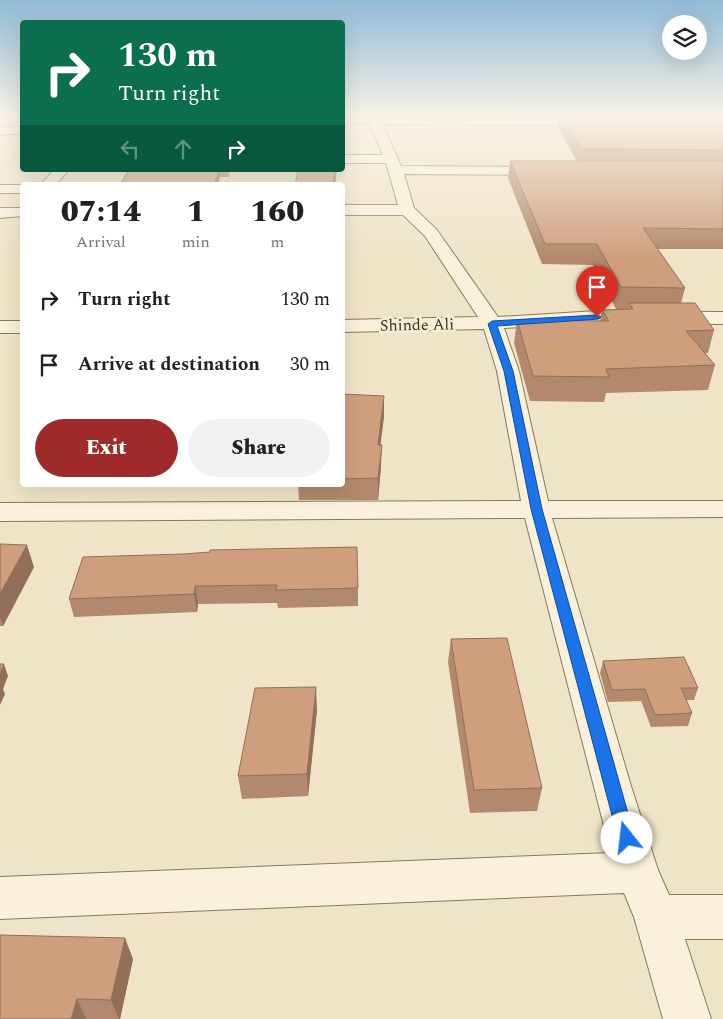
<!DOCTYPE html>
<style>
:root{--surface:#fff;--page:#f2f2f2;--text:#202124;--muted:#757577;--accent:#9e2a2b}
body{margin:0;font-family:Spectral,serif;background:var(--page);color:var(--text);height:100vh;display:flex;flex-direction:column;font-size:19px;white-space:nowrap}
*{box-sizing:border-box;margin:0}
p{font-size:16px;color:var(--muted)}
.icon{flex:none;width:28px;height:28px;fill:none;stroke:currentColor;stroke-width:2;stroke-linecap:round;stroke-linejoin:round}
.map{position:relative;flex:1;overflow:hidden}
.side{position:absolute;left:20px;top:182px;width:325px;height:305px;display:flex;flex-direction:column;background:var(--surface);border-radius:5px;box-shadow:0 5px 20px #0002}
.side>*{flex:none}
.hud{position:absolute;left:20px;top:20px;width:325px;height:152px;border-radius:5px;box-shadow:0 5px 20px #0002;background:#0b6e4f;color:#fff;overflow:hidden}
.fabs{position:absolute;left:662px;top:15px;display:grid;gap:10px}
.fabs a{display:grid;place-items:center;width:45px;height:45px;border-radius:50%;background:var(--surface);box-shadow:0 5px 20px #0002;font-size:25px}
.pin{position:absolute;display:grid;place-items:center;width:42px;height:42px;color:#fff;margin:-51px -21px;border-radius:50% 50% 50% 0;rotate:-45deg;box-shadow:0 0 5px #0007}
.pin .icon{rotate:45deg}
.me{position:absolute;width:55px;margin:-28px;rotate:344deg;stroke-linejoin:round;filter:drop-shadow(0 0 4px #0008)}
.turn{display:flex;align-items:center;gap:18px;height:105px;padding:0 15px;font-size:22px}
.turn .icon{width:65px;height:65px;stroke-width:2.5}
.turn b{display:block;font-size:35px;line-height:42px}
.lanes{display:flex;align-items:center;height:48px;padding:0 15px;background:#0003;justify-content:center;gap:25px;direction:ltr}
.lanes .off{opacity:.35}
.eta{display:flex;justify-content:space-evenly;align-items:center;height:85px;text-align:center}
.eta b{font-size:30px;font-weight:800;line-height:35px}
.primary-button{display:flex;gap:10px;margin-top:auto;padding:10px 15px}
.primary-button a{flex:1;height:58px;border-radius:30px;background:var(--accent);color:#fff;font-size:20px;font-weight:800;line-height:58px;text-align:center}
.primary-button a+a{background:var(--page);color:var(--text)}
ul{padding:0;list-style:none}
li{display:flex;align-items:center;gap:15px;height:65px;padding:0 15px}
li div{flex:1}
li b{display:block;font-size:19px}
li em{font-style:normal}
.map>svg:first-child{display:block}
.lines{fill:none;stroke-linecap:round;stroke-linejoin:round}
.minor-casing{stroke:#8d765c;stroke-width:2}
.minor{fill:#faf1dc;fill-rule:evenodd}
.wall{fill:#b2896c}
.shaded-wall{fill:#916f58}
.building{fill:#cf9f7d;stroke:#916f58}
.route{fill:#1a73e8;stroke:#114b97}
.labels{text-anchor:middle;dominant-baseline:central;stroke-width:5;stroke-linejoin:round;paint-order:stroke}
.far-street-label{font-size:16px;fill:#3d2e20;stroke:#f7eed8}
</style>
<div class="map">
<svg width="723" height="1019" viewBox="0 0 723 1019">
<rect width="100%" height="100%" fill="#f0e4c8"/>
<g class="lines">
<defs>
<path id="minor" d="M367,115L597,119L603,122L597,125L382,124L401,166L547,167L554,171L547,175L404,174L414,208L437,230L498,317L597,311L723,312V324L597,323L504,328L519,371L548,501H723V517L552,518L631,786L658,870L669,895H723V939H685L711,1019H663L634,917L624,893L0,919V877L611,853L525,518L0,521V503L521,501L497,371L484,329L342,332V320L478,317L425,236L403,215H342V205H398L386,163H342V155H383L370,124L342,123V117H367Z
M0,127H22V133L0,135Z
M54,170H69L55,185H40Z
M0,185H23L22,193H0Z
M0,208H22V216L0,218Z
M0,321H22V333H0Z"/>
</defs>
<use href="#minor" class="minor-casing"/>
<use href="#minor" class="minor"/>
</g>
<path class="wall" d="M550,115H723V249H657L685,288L681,303L714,330L708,353H705L715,365L708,390L606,393L604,402L530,401L514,343L517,320L600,321L602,310L628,309H616L593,265L542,264L508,178L510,161H577L558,128L559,117H551Z
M122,170H230L229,177H220L217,185H121L120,184L128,171H122Z
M342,394L384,416L380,445L381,466L378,500H299L298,485H342Z
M0,544L34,567L3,626H0Z
M83,557L358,588V606L278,608L277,603L198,604L197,612L74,617L69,599Z
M451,639L542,788L537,811L470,813L448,662Z
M603,661L698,688L694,700H686L692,713L688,726L651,727L641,701L608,702L600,673Z
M317,710L308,796L242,799L238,776Z
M133,959L120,1019H0Z"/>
<path class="shaded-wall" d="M220,170V177L217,185H213Z
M335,170H337L335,185H333Z
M384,396V416L378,466V445Z
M382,445L381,466L378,500V478Z
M27,545L34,567L3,626L0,618V594Z
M195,586L198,604L197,612L194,594Z
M4,664L8,676L3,689L5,694L0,705V674Z
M316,687L317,710L308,796L307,774Z
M125,938L133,959L120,1019H119L111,1000Z
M77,999L86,1019H71Z"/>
<path class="building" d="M561,115H723V150L582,149Z
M510,161H723V229L643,228L685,288L621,287L597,244H545Z
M129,170H220L213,185H171V183L120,184Z
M298,170H335L333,185H295Z
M629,303H695L714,330L686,331L715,365L606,369L609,377L533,376L517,320L609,321L602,310L633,309Z
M342,394L384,396L378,445H382L378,478L342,479Z
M0,544L27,545L0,594Z
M357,547L358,588L276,590L277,585L195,586L194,594L69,599L83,557L184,554L210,552V550Z
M507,638L542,788L474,790L451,639Z
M684,657L698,688H681L692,713L655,715L645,689L612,690L603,661Z
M0,664H4L0,674Z
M316,687L307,774L238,776L255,688Z
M0,935L125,938L111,1000L77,999L71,1019H0Z"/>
<linearGradient id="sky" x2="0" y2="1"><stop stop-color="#8fbad6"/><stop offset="0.45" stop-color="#f8f3e6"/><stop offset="1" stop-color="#f8f3e6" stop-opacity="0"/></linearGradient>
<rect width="723" height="258" fill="url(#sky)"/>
<path class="route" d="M597,315L601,317L599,319L497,326L513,371L542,509L635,838L633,843L627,845L621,843L618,838L531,509L504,371L488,324L492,321Z"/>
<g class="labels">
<g class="far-street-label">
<text transform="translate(417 325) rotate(-1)">Shinde Ali</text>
</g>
</g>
</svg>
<div class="fabs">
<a><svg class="icon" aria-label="layers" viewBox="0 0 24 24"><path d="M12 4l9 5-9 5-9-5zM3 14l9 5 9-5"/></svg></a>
</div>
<div class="pin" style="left:597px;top:317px;background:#d93025"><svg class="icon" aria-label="arrive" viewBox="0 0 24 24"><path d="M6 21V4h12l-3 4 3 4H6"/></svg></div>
<svg class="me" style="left:627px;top:838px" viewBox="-20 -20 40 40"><circle r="19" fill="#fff"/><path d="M0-13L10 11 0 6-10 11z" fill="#1a73e8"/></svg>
<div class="hud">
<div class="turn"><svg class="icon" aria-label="right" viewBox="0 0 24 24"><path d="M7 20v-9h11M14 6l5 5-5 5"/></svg><div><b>130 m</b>Turn right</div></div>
<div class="lanes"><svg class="icon off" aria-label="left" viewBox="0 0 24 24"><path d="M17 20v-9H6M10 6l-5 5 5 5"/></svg><svg class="icon off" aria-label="ahead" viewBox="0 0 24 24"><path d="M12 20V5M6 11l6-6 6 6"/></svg><svg class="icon" aria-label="right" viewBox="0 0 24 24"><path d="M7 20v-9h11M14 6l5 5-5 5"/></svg></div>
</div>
<section class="side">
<div class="eta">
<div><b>07:14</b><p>Arrival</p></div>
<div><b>1</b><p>min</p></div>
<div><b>160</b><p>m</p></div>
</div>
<ul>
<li><svg class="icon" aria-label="right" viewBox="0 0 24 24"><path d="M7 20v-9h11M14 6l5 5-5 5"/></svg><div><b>Turn right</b></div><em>130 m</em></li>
<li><svg class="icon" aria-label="arrive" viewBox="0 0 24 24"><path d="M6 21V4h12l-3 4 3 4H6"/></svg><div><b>Arrive at destination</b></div><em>30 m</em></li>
</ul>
<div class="primary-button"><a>Exit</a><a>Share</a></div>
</section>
</div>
